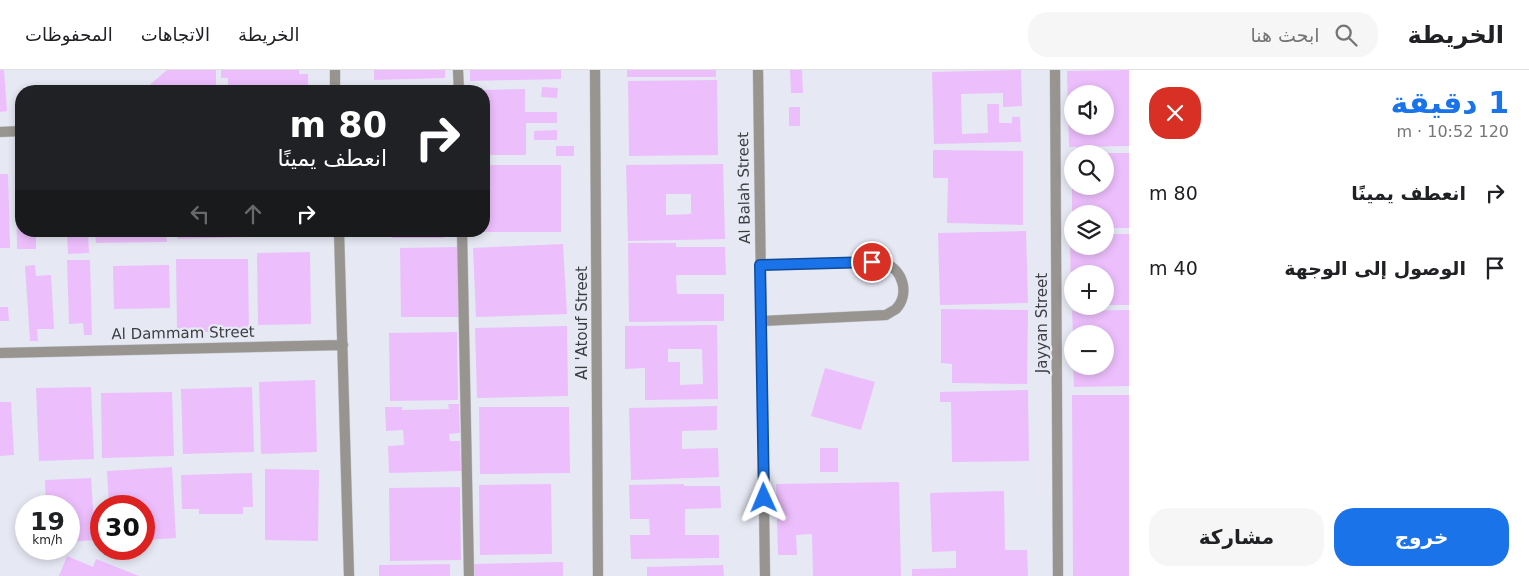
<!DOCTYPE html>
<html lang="ar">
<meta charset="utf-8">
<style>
:root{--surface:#fff;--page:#f6f6f6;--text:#202124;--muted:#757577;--line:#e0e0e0;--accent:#1a73e8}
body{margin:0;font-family:"DejaVu Sans","Noto Sans Arabic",sans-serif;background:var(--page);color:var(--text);direction:rtl;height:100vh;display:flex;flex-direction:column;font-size:19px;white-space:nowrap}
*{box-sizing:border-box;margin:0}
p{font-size:16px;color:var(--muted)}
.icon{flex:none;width:28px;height:28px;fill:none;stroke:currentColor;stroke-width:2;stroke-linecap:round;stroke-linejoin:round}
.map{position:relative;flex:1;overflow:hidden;direction:ltr}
.sheet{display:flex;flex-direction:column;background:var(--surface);width:400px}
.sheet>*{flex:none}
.top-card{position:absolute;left:15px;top:15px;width:475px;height:152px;border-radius:20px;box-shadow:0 2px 8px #0003;direction:rtl;background:#202124;color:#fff;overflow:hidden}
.controls{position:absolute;left:1064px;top:15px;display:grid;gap:10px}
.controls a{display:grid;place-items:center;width:50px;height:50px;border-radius:50%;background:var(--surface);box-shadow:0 2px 8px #0003;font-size:25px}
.speed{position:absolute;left:15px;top:425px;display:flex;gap:10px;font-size:25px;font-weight:700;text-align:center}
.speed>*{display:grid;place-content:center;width:65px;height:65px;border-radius:50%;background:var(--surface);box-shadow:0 2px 8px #0003;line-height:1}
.speed small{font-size:12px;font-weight:400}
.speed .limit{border:8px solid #d22;background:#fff;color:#111}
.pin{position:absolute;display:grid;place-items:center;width:42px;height:42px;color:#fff;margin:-21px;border:2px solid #fff;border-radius:50%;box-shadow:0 1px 5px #0007}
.me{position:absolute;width:55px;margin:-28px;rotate:359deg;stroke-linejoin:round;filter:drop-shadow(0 0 4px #0008)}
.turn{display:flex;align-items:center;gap:18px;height:105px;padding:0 20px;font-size:22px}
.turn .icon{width:65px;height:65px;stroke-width:2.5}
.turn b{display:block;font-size:35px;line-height:42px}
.lanes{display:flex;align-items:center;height:48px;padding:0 20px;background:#0003;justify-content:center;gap:25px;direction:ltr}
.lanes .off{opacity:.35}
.round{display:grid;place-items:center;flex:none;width:52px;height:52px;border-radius:20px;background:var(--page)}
.headline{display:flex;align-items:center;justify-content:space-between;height:85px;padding:0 20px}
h1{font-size:30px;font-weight:800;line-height:38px;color:var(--accent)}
.button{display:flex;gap:10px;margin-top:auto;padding:10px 20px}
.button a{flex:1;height:58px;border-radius:20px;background:var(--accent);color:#fff;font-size:20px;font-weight:800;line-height:58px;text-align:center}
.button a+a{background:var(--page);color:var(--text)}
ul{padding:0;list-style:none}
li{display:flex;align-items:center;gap:15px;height:75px;padding:0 20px}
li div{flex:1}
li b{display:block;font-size:19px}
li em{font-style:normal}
header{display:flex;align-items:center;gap:30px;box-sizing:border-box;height:70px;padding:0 25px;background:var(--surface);border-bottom:1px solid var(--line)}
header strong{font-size:24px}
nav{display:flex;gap:28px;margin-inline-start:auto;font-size:18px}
.search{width:350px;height:45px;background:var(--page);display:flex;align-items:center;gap:12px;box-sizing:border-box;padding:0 18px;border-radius:20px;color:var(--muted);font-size:19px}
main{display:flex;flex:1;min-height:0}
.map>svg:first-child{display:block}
.building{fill:#ecbefc;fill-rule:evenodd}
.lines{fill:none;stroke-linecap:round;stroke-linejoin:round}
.lane-casing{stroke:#c4c7d0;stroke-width:11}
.street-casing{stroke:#c4c7d0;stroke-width:11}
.lane{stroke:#989591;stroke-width:10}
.street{stroke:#989591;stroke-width:10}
.route-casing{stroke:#114b97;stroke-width:12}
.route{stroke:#1a73e8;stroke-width:9}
.labels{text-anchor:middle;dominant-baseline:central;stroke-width:4.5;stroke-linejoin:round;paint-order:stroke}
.street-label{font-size:15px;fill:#3c3d41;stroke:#e6e9f4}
</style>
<header>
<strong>الخريطة</strong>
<div class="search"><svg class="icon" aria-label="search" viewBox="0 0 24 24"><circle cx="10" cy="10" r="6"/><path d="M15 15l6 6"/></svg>ابحث هنا</div>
<nav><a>الخريطة</a><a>الاتجاهات</a><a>المحفوظات</a></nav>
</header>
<main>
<section class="sheet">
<div class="headline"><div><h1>1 دقيقة</h1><p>120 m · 10:52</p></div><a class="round" style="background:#d93025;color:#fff"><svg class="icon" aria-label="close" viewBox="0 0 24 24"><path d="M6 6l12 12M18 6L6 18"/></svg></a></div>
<ul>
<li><svg class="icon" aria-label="right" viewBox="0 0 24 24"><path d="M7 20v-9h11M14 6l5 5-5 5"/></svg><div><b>انعطف يمينًا</b></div><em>80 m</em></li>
<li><svg class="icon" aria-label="arrive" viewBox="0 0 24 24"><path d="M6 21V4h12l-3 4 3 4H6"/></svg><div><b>الوصول إلى الوجهة</b></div><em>40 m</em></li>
</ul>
<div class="button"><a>خروج</a><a>مشاركة</a></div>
</section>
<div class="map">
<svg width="1129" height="506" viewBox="0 0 1129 506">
<rect width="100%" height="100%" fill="#e6e9f4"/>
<path class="building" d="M0,0H4L7,41L0,42Z
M167,0H216V21H146V18Z
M221,0H299V4H308V20L228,21V8H221Z
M374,0H445V8L374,10Z
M470,0H561V9L470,11Z
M627,0H716V7H627Z
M790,0H802L803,23H791Z
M1021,0L1022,36L1003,37V23L961,24L962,64L988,63L987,34H999V53H1012V47H1020L1021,72L934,74L932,2Z
M1129,0V76L1069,77L1067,1ZM1072,24H1105V56H1072Z
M717,10L718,85L629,86L628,11Z
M443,16V21H375V17Z
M542,17L558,18L557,28L541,27Z
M525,19V42H557V53H526V85H484V20Z
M789,37H800V56H789Z
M557,60V70H534V61Z
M556,76H574V86H556Z
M933,80L1023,81V155L947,153L948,108H933Z
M1105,83H1129V158H1105V144H1072V116H1105Z
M723,94L725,169L628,171L626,95ZM666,124H691V144L666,145Z
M484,95H561V162H484Z
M0,104H8L10,178H0Z
M16,105H21V161H44V166H36V179H17Z
M61,161H88L89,183L68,184L67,165H62Z
M95,161H166L167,172L96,173Z
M177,161H248V167L177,169Z
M254,161H301V164L255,165Z
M392,161H444V168H392Z
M1026,161L1028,233L940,235L938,163Z
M1070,164H1072V176H1105V164H1129V235H1105V204H1072V235H1071Z
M628,173H676V177H725L726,205H676L677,224H724V251L629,252Z
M563,174L567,244L476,247L473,178Z
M458,177L459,247H401L400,178Z
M310,182L311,254L258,255L257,183Z
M176,189H248L249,262H177Z
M67,190H90L92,265H84L83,253L69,254Z
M35,195L36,206L51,205L54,259H37L38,271H30L25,196Z
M169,195L170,238L114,239L113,196Z
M0,237H8L9,251H0Z
M941,239L1028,240L1027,314L952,313V294L941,293Z
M1129,240V316L1074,317L1073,296H1105V264H1073L1072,241Z
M717,255L718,329L645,330V298L625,299V256ZM668,279H702L703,314L680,315V292H668Z
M567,256L568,326L477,328L475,258Z
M457,262L458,330L390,331L389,263Z
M825,298L875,312L861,360L811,346Z
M315,310L317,382L261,384L259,312Z
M91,317L94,389L39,391L36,318Z
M252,317L254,382L183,384L181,319Z
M1028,320L1029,391L952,392L951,332H940V322Z
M172,322L174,386L102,388L101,323Z
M1072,325H1129V506H1073Z
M0,332H11L14,385L0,386Z
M448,334H459L460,363L449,364L450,371H460L461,401L389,403L388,376L404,375L403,360L386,361L385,337H402V340L449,339Z
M717,336V360L682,361V379L718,378L719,407L631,410L629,338Z
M479,337H569L570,403L480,404Z
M820,378H838V402H820Z
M172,397L176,468L144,470V436H109L107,401Z
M265,399L319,400L318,471L265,470Z
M252,403L253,437H243V444H199V439H182L181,405Z
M91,408L95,470L69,472V436H46L45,410Z
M899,412L901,506H813L812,464L796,465L797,485H778L776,414Z
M551,414L552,484L480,485L479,415Z
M684,414V416H720L721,438L685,439V465H719V488L631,489L630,465H650L649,449H630L629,415Z
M460,417L461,490L390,491L389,418Z
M1004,421L1005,480H1027L1028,506H912V499L956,498V481L932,482L930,423Z
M67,486L93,497L96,489L139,506H59Z
M563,492V506H475L474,494Z
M450,494V506H379V495Z
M723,495L724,506H647V497Z"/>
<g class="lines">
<defs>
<path id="lane" d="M458,0L459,21
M462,161L469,506"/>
<path id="street" d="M335,0V21
M595,0L598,506
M758,0L765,506
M1055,0L1058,506
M0,62L21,61
M339,161L349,506
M760,195L872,192C875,193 880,192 884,193C903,199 910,224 896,239C893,241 889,243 886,245L761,251
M0,283L343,275"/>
</defs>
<use href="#lane" class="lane-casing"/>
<use href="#street" class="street-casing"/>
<use href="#lane" class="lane"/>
<use href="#street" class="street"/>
</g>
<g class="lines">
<defs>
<path id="route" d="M764,428L760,195L872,192"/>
</defs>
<use href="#route" class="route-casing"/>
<use href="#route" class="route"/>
</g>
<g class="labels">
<g class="street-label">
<text transform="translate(744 118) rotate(-91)">Al Balah Street</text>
<text transform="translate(582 253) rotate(-90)">Al 'Atouf Street</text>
<text transform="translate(1042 253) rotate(-90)">Jayyan Street</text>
<text transform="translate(183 263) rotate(-1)">Al Dammam Street</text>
</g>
</g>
</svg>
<div class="controls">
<a><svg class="icon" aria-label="sound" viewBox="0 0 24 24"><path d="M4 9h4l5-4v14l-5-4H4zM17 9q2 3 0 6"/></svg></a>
<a><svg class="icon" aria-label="search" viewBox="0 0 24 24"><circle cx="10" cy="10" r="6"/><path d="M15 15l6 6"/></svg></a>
<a><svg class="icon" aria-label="layers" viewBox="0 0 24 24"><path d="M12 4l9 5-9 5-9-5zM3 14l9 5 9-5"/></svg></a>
<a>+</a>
<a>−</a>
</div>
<div class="speed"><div>19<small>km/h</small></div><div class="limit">30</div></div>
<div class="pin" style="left:872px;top:192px;background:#d93025"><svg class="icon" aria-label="arrive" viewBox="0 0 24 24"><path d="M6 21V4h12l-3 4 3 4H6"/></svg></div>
<svg class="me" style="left:764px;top:428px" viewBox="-20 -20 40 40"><path d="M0-17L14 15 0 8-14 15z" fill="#1a73e8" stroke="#fff" stroke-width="4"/></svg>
<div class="top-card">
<div class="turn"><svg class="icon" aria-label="right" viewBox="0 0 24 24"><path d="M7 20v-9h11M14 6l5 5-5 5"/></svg><div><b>80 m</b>انعطف يمينًا</div></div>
<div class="lanes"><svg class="icon off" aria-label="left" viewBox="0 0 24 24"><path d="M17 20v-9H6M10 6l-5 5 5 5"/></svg><svg class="icon off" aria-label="ahead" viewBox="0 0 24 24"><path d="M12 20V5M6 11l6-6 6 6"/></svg><svg class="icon" aria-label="right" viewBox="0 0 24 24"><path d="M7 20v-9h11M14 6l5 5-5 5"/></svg></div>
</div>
</div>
</main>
